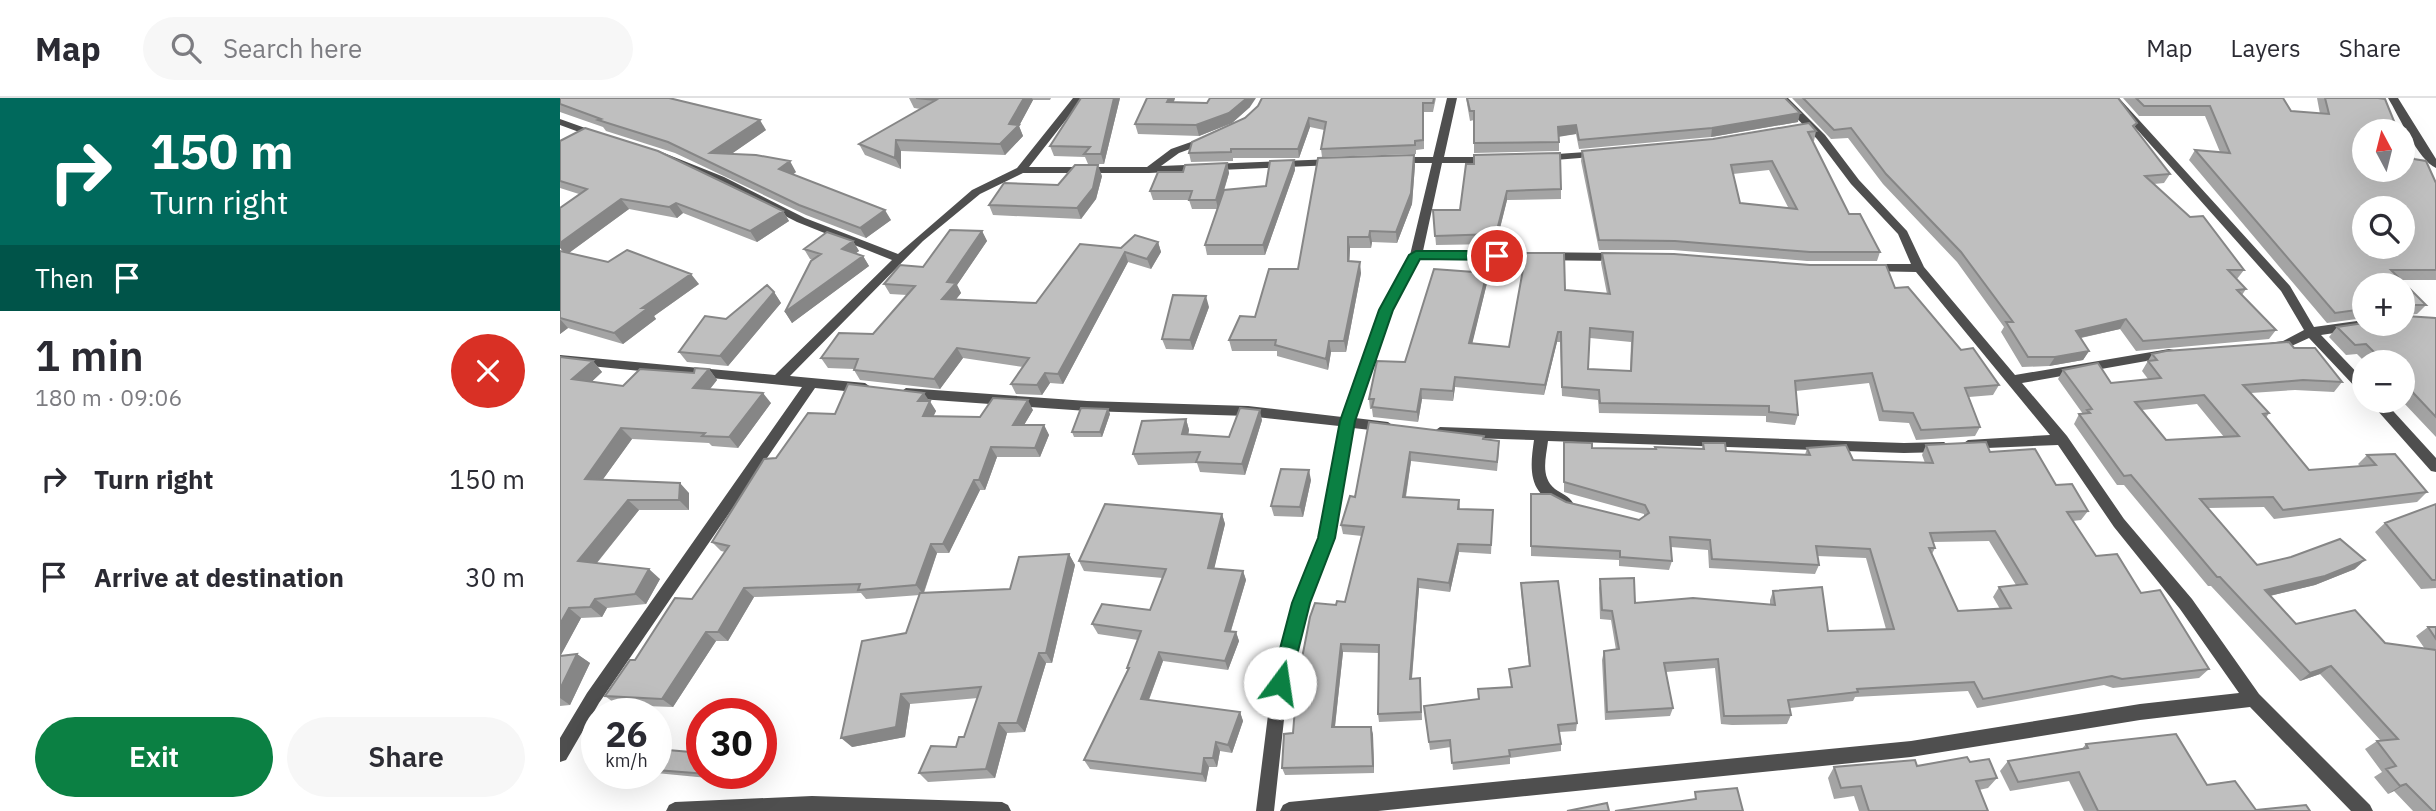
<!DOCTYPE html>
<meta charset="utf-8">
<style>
:root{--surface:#fff;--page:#f7f7f7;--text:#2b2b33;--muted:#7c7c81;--line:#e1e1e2;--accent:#0b8043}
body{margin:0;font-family:"IBM Plex Sans",sans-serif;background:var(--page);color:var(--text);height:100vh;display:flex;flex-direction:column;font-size:26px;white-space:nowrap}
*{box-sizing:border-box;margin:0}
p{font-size:23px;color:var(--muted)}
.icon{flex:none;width:38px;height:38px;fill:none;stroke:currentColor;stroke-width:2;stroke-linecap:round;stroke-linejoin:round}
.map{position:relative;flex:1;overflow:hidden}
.drawer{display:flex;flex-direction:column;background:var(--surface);width:560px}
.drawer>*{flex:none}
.top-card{background:#00695c;color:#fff;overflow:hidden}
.needle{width:46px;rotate:353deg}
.controls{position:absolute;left:1792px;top:21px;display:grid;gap:14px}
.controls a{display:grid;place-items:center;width:63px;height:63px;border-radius:50%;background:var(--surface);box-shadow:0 7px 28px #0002;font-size:35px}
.speed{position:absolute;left:21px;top:600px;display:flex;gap:14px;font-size:35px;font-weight:700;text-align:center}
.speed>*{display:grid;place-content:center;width:91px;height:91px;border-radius:50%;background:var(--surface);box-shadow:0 7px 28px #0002;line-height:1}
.speed small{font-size:18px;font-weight:400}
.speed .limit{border:10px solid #d22;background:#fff;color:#111}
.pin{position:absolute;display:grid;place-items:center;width:60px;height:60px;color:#fff;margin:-30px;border:4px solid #fff;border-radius:50%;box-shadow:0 2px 7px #0007}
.me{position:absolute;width:77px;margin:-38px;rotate:14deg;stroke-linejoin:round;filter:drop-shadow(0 0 5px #0008)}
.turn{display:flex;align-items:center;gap:24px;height:147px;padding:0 35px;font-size:32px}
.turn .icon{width:91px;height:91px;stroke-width:2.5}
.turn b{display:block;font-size:49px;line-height:60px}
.then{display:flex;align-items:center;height:66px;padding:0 35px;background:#0003;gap:14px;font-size:26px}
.round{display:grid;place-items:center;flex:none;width:74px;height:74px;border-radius:37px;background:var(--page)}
.headline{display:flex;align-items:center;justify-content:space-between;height:119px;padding:0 35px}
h1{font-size:42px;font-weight:600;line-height:52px}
.cta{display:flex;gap:14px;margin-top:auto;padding:14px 35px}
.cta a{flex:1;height:80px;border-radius:42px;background:var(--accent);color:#fff;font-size:28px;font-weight:600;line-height:80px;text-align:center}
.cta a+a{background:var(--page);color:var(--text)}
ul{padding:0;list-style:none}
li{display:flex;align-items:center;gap:21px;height:98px;padding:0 35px}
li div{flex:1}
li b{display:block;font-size:26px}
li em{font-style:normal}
header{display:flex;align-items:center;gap:42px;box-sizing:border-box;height:98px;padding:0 35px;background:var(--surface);border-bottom:2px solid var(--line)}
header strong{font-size:33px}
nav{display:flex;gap:38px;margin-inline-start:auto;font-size:24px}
.search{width:490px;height:63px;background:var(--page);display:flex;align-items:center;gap:18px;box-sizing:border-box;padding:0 24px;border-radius:38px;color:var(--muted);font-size:26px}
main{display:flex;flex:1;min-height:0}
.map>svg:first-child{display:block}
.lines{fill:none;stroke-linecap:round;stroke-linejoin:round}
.minor{fill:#4f4f4f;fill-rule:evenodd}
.wall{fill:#a4a4a4;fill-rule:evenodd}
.shaded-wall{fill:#868686}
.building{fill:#bfbfbf;stroke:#868686;stroke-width:2;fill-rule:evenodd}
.route{fill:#0b8043;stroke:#07532c;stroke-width:2}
</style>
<header>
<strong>Map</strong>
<div class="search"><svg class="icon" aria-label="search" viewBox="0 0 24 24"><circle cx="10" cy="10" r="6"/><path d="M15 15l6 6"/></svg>Search here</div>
<nav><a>Map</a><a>Layers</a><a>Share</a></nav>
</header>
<main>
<section class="drawer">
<div class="top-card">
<div class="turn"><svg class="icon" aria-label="right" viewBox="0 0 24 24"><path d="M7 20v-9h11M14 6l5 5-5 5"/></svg><div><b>150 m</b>Turn right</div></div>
<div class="then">Then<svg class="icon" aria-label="arrive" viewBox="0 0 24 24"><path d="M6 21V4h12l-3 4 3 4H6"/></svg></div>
</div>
<div class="headline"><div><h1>1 min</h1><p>180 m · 09:06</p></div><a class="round" style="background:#d93025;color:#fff"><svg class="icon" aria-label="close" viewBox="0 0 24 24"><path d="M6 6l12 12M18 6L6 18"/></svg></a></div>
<ul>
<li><svg class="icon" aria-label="right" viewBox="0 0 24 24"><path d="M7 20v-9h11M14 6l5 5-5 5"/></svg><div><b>Turn right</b></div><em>150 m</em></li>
<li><svg class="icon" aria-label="arrive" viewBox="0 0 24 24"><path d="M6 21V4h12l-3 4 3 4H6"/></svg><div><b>Arrive at destination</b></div><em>30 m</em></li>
</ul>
<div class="cta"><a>Exit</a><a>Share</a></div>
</section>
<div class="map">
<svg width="1876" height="713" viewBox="0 0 1876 713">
<rect width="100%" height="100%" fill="#fff"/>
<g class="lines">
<path class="minor" d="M513,0H523L469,69H587L611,51L648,38L653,41L652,43L619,55L601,68L774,61L779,64L774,67L589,75H463L420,96L363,143L230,278L305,285L312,290L305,295L255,290L39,605L6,662L0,664V640L27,595L242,289L0,265V257L215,277L332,162L237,124L156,83L91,57V53H99L164,79L245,120L338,156L412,92L457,70Z
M887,0H897L884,59H931L936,62L931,65H882L863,153L1061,155L1067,159L1061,163L860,161L832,211L795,320L828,324L835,329L828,334L793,330L773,440L749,505L728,585L714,713H696L712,585L733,505L759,440L779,328L688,318L527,313L346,300L339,295L346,290L527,303L688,308L782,319L820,211L850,157L872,65H836L831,62L836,59H873Z
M1217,0H1228L1265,37L1299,82L1347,133L1364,169L1455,277L1609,251L1614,252L1615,255L1614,258L1609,259L1462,285L1507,338L1564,421L1632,501L1699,596L1810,707L1813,713H1791L1690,609L1580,622L1351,659L818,713H720L723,707L729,704L1351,643L1580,606L1679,595L1620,511L1554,429L1498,347L1403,351L1401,347L1408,342L1490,337L1356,174L1305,173V167L1309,166H1351L1338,136L1291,86L1257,41Z
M1549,0H1559L1730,188L1754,229L1804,222V226H1814L1808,230L1761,237L1804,282V295L1799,293L1749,240L1725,251H1709L1707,248L1709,245L1723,243L1744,232L1721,193Z
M1828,0H1838L1876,61V70C1858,62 1839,18 1828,0Z
M0,21L42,36L43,38L38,41L0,27Z
M1040,53L1045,56L1044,58L983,63L978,60L983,57Z
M1809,303H1824L1876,360V374L1871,373Z
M880,329L1344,345L1384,344L1391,349L1384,354L1344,355L988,343C986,360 980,379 995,391C1002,396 1009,398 1013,405L1011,409L1006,411C969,398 969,376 974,342L880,339L873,334Z
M252,698L442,704L448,707L451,713H106L109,707L115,704Z"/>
</g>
<path class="wall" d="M0,0L206,32L171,56L236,74L233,76L331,122L306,140L246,117L115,55L46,33L43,29L0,14Z
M349,0H491L490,2H473L459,28L463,38L445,57L341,53V71L305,57L299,46L361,11L354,10Z
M560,0L544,66H528L525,59L494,58L490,48Z
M587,0H615L614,4L690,9L672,25L639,38L578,36L575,26Z
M876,0L873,14H864V51L856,52V56L762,59L761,51L764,32L750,29L739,60H673V63L631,64L629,55L685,20Z
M906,0H1225L1238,24L1151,39L1019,51L1016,36L999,38V53L914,55V22L910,23Z
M1232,0H1558L1577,25L1574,30L1610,76L1604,85L1594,86L1684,172L1677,181L1686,191L1682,197L1716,232L1709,241L1576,253L1560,231L1521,240L1529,253L1523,262L1489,268L1462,269L1441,234L1444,229L1397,164L1323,86L1288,40L1271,41Z
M1563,0H1723L1731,13L1760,16L1757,0H1818L1804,33L1854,61L1876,85V182H1841L1866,207L1857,216L1846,217V218L1876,220V339L1842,303H1843V264H1805L1797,256L1786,257L1769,239L1777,229L1843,226L1804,187V220L1767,225L1629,62L1635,52L1660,54L1645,18H1579Z
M1256,33L1254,43H1252L1289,116L1320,154L1317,163H1247L1113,152H1039L1021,63L1022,53ZM1209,72L1229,111L1180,105L1173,76Z
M0,43L223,113L229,123L197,144L123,115L117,120L69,111L9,155L139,186L94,218L96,221L63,246L8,230L0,236V153L3,154L19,96L0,90Z
M734,62L735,72L705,157H647L645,147L658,111H632L629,102H593L590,93L623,74L667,65L669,75L662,100L706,88Z
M906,66L1001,91V101L947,102L936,146L876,147L873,112H900Z
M855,67L852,106L837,145L812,144L811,150H790L789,163L801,175L786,254H771L768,272L717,258V253H672L669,242L695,219Z
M542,78L536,101L521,121L433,117L429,107Z
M422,133L427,143L397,187L401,195L395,202L476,205L561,150L598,144L601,154L591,171L568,164L503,286L490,285L482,297L456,296L451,286L463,269L403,260L380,291L300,282L294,272V271L268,270L261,260L313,236L347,197L330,196L324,186L363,169Z
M293,143L299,153L296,155L303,158L309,168L232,225L225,214L253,162L250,161L244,151Z
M1042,155L1335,190L1439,287L1433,297L1409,299L1420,329L1415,338L1356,342L1349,325L1319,323L1309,285L1236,293L1238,317L1235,327L1206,324V318L1039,315L1038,302L1002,298L1000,244H997L984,297L895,289L893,303L862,301L858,324L813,319L812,311H810L809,301L927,175V185L912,245L949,249L1005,192L1047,196L1041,165ZM1030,240L1071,244L1070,273L1028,271Z
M214,194L221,205L168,268L127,264L119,254L166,221Z
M649,209L633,252L606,251L602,241Z
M1734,250L1782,284L1774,294L1735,292L1691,295L1709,315L1706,320L1749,372L1800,368L1798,366L1807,357L1867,394L1857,404L1714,421L1704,409L1648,410L1697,467L1795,471L1755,487L1710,498L1736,526L1825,545L1865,551L1856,538L1868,529H1876V713H1853L1834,693L1828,696L1814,679L1822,674L1805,651L1817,643H1821L1760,576L1740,583L1651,488H1648L1564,387H1557L1514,326L1519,316H1523L1498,281L1503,272L1551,285L1588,281L1582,273L1592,256ZM1637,306L1664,339L1606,342L1582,312Z
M0,259L33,263L42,274L31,284L63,288L149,271L157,282L150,291L211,305L178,350L152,348L149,345L72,341L43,381L129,395V412H79L37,465L100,481L86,506L47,510L42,519L21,520L0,558L17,556L30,565L10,607L0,608Z
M370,303L376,313L373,318L420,319L473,312L464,327H484L489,337L480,359H437L425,392H420L389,455H377L364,495L450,491L509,456L515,467L492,565H486L465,634L447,635L435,680L368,684L359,675L396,649L404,639L418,600L350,606L345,639L292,649L346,535L360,497L306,501L301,495L194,499L168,543H156L113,609L57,607L45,598L75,562L132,501L165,454L161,453L152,444L216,360L275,316Z
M548,311L550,316L542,339H514L512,334Z
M626,321L629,332L628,337L669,339L702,322L685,377L640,374L637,365L578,367L573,356Z
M809,324L924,338V341L939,353L937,373L851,363L846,399L899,402L900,411L933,412L931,456L899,454L890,494L859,490L852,581L861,588L862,622L819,624L818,616L819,555L783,554L775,629H811L813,637L814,675L725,677L722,670L776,507L785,504L802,438L783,436L781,427L795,399Z
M1004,344L1032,350L1095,351H1142L1143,345L1166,353L1245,357L1247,350L1293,362L1365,365L1362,357L1366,347L1430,354L1496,387L1528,413L1521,422L1513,423L1536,458L1581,495L1649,571L1639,580L1553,590L1544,587L1417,610L1408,593L1295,599L1293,603L1230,610L1231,617L1227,626L1172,627L1161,626L1155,570L1106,574L1113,610L1110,618L1045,622L1042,562L1044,553L1056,552L1051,522L1040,521L1039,490L1040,481L1075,505L1210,506V502L1213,493L1268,533L1326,531L1306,460L1257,458L1259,467L1255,476L1149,470L1148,452L1111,449L1112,463L1109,472L1059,468V462L971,458V396L1079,422L1084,418V416L1004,394ZM1429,443L1456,487L1439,489L1433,499L1440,511L1398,513L1372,456L1375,450L1373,444Z
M751,382L743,419L714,418L711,408Z
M1876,406V490L1861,491L1815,434L1825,425Z
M662,416L665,426L654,470L683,473L686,482L671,533L676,534L679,543L668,572L603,563L589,602L680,614L683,623L672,655L660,653L657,669H649L646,684L530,671L524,662L568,572L567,570L578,542L538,536L532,526L590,512L603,480L524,473L519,463Z
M961,485L1017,625L1016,633L999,634L1001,646V653L950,660V666L893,672L891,649L870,652L864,608L918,601L951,589L949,571L969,568L961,493Z
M1526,646L1647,687L1696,712L1750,713H1524L1509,683L1450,693L1440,673L1448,663L1521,652Z
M96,651L180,676L179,683L96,675Z
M1410,664L1437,680L1428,690L1419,692L1428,713H1299L1294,698L1274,701L1268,680L1274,669L1357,668Z"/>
<path class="shaded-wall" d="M464,0H472L473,2L459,28L463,38L445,57L440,46L449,26Z
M554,0H560L544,66L541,56Z
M609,0H615L610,14L607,4Z
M687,0H696L690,9L672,25L639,38L636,27Z
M1240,15L1238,24L1151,39L1152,30Z
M749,20L750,29L739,60L738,51Z
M200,22L206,32L157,66L150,55Z
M1016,27V36L998,39V29Z
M336,42L341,53V71L335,60Z
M854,57L855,67L852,106L837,145L836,134Z
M734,62L735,72L705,157L703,147Z
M230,63L236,74L226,82L219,71Z
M667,65L669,75L658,111L656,102Z
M538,67L542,78L536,101L521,121L517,110Z
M947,93V102L936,146V136Z
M61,101L69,111L6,157L0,150V145Z
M116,105L123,115L117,120L109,109Z
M325,112L331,122L306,140L300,130Z
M223,113L229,123L197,144L190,133Z
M422,133L427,143L397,187L401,195L388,212L382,201L387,184Z
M810,133L812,144L811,150L809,139Z
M788,139L790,150L789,174L788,163Z
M293,143L299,153L288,161L282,151Z
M598,144L601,154L591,171L587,161Z
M565,154L568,164L503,286L498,276Z
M303,158L309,168L232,225L225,214Z
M800,164L801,175L786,254L784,243Z
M927,175V185L910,255L909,245Z
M131,176L139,186L94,218L96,221L63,246L54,235L82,210Z
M214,194L221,205L168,268L160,258Z
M646,198L649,209L633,252L630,242Z
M0,221L8,230L0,236Z
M1566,221L1560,231L1510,242L1516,233Z
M998,234L997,244L984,297L985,287Z
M769,243L771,254L768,272L766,261Z
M397,250L403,260L380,291L374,281Z
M1529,253L1523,262L1489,268L1495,259Z
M33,263L42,274L23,292L12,281Z
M149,271L157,282L142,301L133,290Z
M485,275L490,285L482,297L477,287Z
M895,279V289L893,303V293Z
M861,291L862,301L858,324L857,314Z
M203,295L211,305L178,350L169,339Z
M364,295L376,313L369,328L363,318L358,303Z
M468,302L473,312L458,337L453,327Z
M548,311L550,316L542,339L540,334Z
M700,312L702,322L685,377L682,366Z
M626,321L629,332L626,347L622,336Z
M484,327L489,337L480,359L475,350Z
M61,330L72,341L36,391L25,381Z
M431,349L437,359L425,392L419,382Z
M850,354L851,363L844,408L843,399Z
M749,372L751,382L743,419L740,409Z
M414,382L420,392L389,455L383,446Z
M120,385L129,395V412L119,402Z
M68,402L79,412L30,473L18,463Z
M662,416L665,426L652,480L648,470Z
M371,446L377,455L363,496L356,487Z
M898,446L899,454L890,494L889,485Z
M509,456L515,467L492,565L486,555Z
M1805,462L1795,471L1755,487L1696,501L1705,492Z
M89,471L100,481L86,506L75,496Z
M683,473L686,482L668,542L665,533Z
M858,481L859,490L851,589L850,581Z
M184,490L194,499L168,543L158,534Z
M35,501L47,510L42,519L30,509Z
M9,510L21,520L0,559V526Z
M146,534L156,543L113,609L102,601Z
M676,534L679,543L668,572L665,563Z
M781,546L783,554L774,636L772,629Z
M599,554L603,563L586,609L581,601Z
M479,555L486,565L465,634L457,625Z
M17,556L30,565L10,607L0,600V591Z
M1771,568L1760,576L1740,583L1750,575Z
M341,596L350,606L345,639L292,649L281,640Z
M680,614L683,623L672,655L668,647Z
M439,625L447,635L435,680L426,671Z
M811,629L813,637L814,675L813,668Z
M656,644L660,653L657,669L653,660Z
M644,660L649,669L646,684L642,676Z
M173,676H180L179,683L173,678Z
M1846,686L1834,693L1828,696L1840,688Z"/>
<path class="building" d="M0,0H109L200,22L150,55L196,57L230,63L219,71L325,112L300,130L239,107L108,44L38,22L41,21L0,6Z
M356,0H464L449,26L459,27L440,46L336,42L335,60L299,46L376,2Z
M521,0H554L541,56H524L530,49L490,48Z
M587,0H609L607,4L647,5L650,0H687L669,15L636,27L575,26Z
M702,0H874L873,5H863V42L855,43V47L761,51L766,24L749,20L738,51H671V54L629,55L632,44L685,20L698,8Z
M907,0H1225L1240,15L1152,30L1019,42L1016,27L998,29L999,44L914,45V13H910Z
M1243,0H1558L1577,25L1573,28L1610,76L1585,78L1630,119L1643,118L1684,172H1668L1686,191L1677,192L1716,232L1583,243L1566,221L1516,233L1529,253L1495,259H1468L1446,224H1453L1401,154L1326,76L1291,30L1274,32Z
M1576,0H1723L1731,13L1769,16L1765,0H1818L1825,1L1838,33H1804V72H1843V43L1854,61L1866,63L1876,85V172H1831L1866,207H1850L1846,218L1876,220V319L1843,284V264H1824L1806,246L1795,247L1777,229L1804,225V226H1843V187H1804V211L1775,215L1635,52L1670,55L1650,8H1584ZM1804,110H1843V149H1804Z
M1249,25L1256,33L1248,34L1289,116H1300L1320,154H1250L1115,143L1039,142L1022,53L1153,41ZM1212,63L1237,111L1180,105L1171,67Z
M25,30L98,53L223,113L190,133L116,105L109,109L61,101L0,145V110L27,91L0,83V43Z
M1000,55L1001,91L947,93L936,136L875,138L873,112H900L906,66H914V57Z
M854,57L851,95L836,134L810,133L809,139H788V163L800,164L784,243H769L766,261L715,247L716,242H669L680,218L695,219L709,171H738L758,60Z
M734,62L703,147H645L664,92L706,88L710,63Z
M667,65L656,102H629L632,93H590L598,74H623L625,67Z
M515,67H538L533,90L517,110L429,107L444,85L498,87Z
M390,132L422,133L387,184L396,185L382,201L476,205L520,146L561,150L575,137L598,144L587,161L565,154L498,276L485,275L477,287L451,286L469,260L397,250L374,281L294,272L298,261L261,260L279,235L313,236L355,188L324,186L340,167L363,169Z
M267,134L293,143L282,151L303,158L225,214L251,163L261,156L244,151Z
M67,152L131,176L82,210H88L54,235L0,220V153L48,164Z
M966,155H1004L1005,192L1050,196L1042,155L1114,156L1250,167H1326L1335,190L1348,189L1401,252L1413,250L1439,287L1405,290L1420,329L1361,332L1353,315L1323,313L1312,275L1235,283L1238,317L1209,314V308L1040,305L1039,292L1002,289L1001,234H998L985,287L895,279L893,293L861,291L857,314L812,309L814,301H809L817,263L845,264L874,171L927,175L909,245L949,249ZM1030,230L1073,234L1071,273L1028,271Z
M207,187L214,194L160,258L119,254L145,218L166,221Z
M613,197L646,198L630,242L602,241Z
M1729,244L1734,250H1755L1782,284L1743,282L1683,287L1709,315L1703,316L1749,372L1816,367L1807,357L1835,356L1867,394L1723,412L1713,399L1640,401L1697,467L1731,459L1780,441L1805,462L1765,478L1705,492L1736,526L1795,512L1825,545L1876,552V713H1873L1846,686L1840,688L1826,671L1836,668L1817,643L1838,641L1771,568L1750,575L1660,479H1657L1571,377L1564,378L1519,316L1530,315L1527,312L1532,311L1503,272L1538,265L1551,285L1601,280L1588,263L1597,262L1592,256L1606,253ZM1644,297L1679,338L1606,342L1575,304Z
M0,259L33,263L12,281L63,288L80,271L134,275L135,270L149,271L133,290L203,295L169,339L142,338L145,335L61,330L25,381L120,385L119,402H68L18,463L89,471L75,496L35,501L30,509L9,510L0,526Z
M288,286L364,295L358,303H370L363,318L420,319L433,300L468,302L453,327H484L475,350L431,349L419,382H414L383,446H371L356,487L298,492L300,486L184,490L158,534H146L102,601L45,598L70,562H75L115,500L132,501L169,448L152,444L204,361L216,360L248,315L275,316Z
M521,310L548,311L540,334H512Z
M680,310L700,312L682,366L636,364L640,354L573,356L582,323L626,321L622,336L669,339Z
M809,324L924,338L923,341L939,343L937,364L850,354L843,399L899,402L898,411L933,412L931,447L898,446L889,485L858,481L850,581L860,580L861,614L818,616L819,547L781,546L772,629H811L813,668L722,670L724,636L733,635L737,586L750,519L755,505L776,507L777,503L785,504L804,429L781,427L790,398L795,399Z
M1004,344L1032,345V350L1096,351L1095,349L1144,351L1143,345H1165L1166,353L1250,357L1247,350L1286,347L1293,362L1373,365L1366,347L1426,344L1430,354L1475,351L1496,387L1512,386L1528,413L1507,414L1536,458L1557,456L1581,495L1600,492L1649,571L1562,581L1552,578L1423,601L1414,584L1297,591L1298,594L1228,602L1231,617L1175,618H1164L1158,561L1104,565L1113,610L1047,614L1044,553L1059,551L1052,513L1042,512L1040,481L1074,480L1075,505L1133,500L1215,507L1213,493L1262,489L1268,533L1334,531L1310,451L1256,448L1259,467L1152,461L1150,442L1110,439L1112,463L1060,459V453L971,448V396H991L1006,404L1079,422L1089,415L1085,407L1004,384ZM1435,433L1467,486L1439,489L1451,510L1398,513L1369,450H1375L1370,435Z
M721,371L749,372L740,409L711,408Z
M545,406L662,416L648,470L683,473L665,533L676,534L665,563L599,554L581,601L680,614L668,647L656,644L653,660H644L642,676L524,662L569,570H567L581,533L532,526L542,506L590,512L606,471L519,463Z
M1876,406V482H1872L1825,425Z
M509,456L486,555H479L457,625H439L426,671L359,675L371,648L396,649L399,639H404L421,589L341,596L336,629L281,640L302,543L346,535L360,495L450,491L459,459Z
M998,483L1017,625L998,627L1001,646L949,652L950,658L892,665L890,642L869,644L864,608L919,601L918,591L952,589L949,571L970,568L961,485Z
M1868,529H1876V541Z
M17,556L0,591V558Z
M1616,636L1647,687L1675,683L1696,712L1746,707L1750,713H1538L1519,674L1458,684L1448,663L1528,650L1526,646Z
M96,651L142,655V676H173V678L96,672Z
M37,657V666H31Z
M1407,659L1410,664L1429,661L1437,680L1416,683L1428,713H1309L1301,688L1281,690L1274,669L1355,662L1357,668Z
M1177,690L1183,713H1055L1136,701L1135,694Z
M1047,705L1049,713H1007Z"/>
<path class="route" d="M856,153H937L944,158L937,162L860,161L833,212L795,323L775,440L750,505L730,585L727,591L720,593L714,591L711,585L732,505L758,440L780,323L819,212L849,157Z"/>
</svg>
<div class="controls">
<a><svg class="needle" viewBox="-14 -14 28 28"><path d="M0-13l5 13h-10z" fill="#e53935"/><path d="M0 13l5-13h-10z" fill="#7c7c81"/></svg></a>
<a><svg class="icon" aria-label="search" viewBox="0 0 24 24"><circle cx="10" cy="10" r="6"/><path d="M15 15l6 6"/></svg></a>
<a>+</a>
<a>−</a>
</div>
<div class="speed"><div>26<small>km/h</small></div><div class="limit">30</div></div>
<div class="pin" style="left:937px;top:158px;background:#d93025"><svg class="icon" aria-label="arrive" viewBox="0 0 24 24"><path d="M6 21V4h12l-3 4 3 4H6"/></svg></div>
<svg class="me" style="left:720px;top:585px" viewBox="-20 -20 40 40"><circle r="19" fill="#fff"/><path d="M0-13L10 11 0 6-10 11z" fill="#0b8043"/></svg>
</div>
</main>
